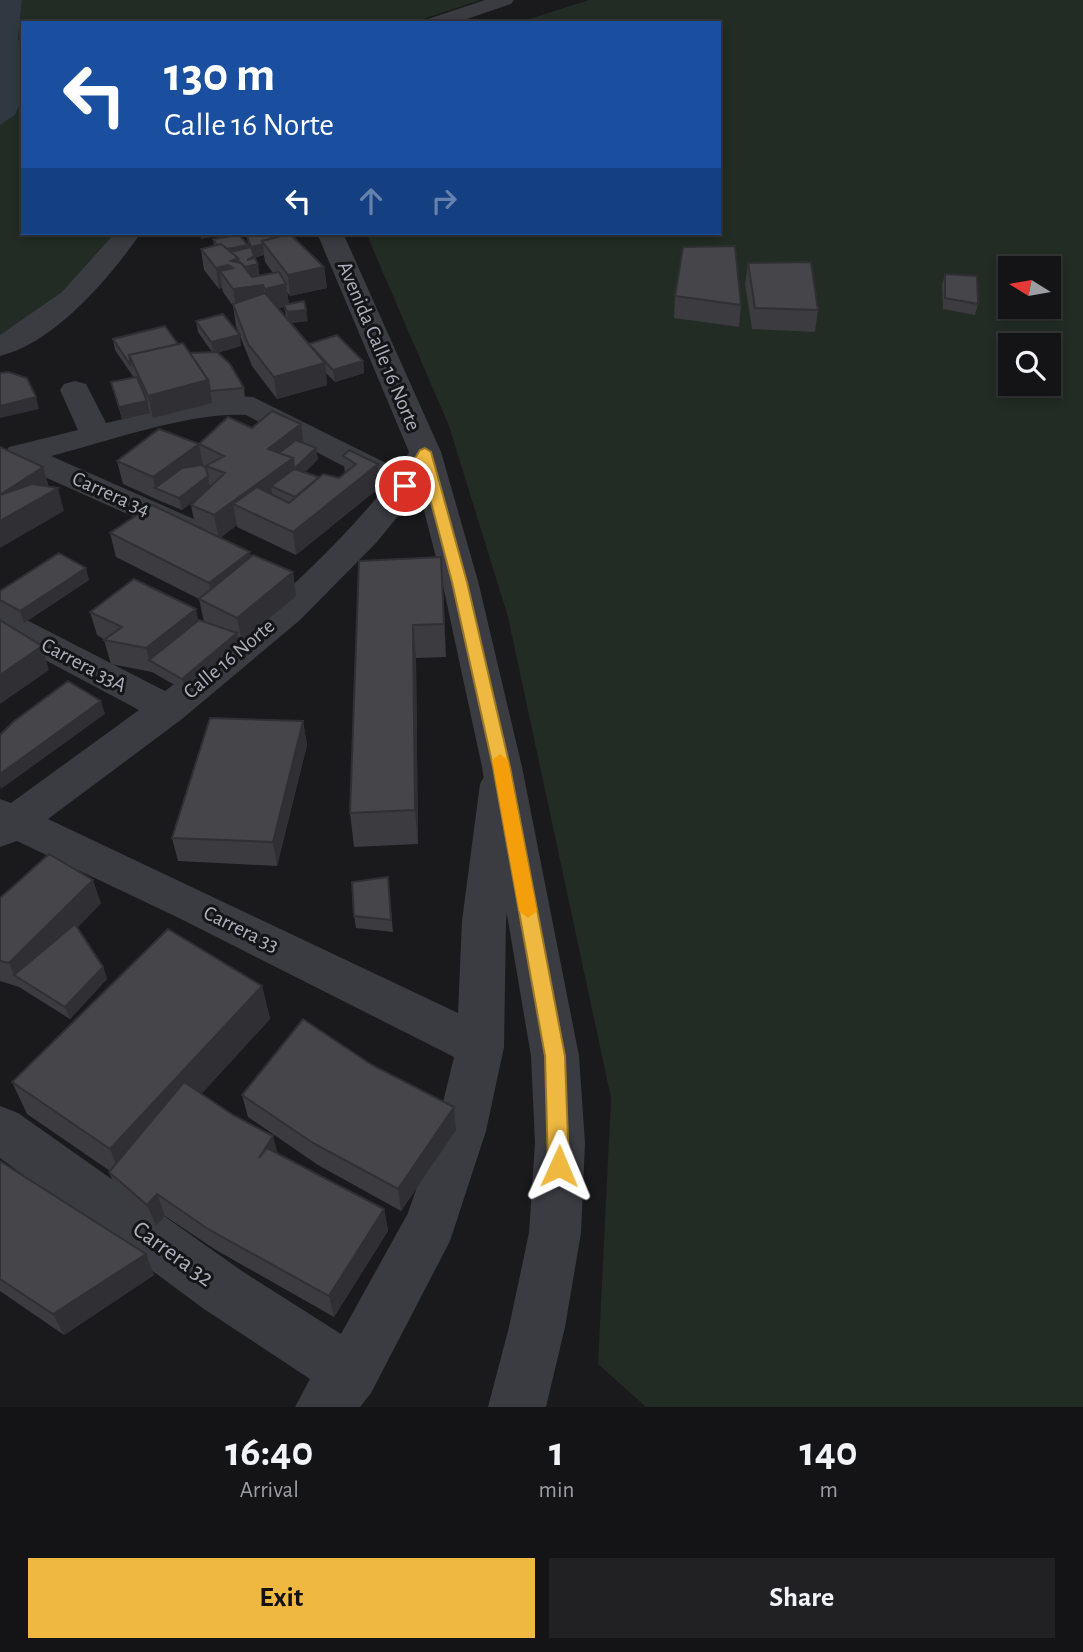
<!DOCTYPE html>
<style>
:root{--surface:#141416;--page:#212123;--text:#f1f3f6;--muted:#9d9ea1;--line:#333335;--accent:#eeb841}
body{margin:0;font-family:"Alegreya Sans",sans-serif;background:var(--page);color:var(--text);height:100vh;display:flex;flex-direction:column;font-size:26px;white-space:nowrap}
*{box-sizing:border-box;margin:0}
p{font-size:23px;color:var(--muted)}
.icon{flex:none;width:38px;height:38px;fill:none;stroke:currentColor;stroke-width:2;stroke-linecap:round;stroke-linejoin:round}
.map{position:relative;height:1407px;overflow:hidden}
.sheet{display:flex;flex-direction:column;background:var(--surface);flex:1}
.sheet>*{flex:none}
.hud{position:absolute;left:21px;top:21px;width:700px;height:214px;border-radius:0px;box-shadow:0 4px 10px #0003,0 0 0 2px var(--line);background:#1a4fa0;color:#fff;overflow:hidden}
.needle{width:46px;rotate:281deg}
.controls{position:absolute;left:998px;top:256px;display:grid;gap:14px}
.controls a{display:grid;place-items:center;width:63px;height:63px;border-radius:0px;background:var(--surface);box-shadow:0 4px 10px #0003,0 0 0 2px var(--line);font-size:35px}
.pin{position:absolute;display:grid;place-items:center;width:60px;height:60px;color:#fff;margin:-30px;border:4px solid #fff;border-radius:50%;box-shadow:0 2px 7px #0007}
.me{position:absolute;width:77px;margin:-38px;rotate:1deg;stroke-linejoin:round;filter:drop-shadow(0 0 5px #0008)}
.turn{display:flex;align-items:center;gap:24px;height:147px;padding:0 28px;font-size:32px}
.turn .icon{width:91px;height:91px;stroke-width:2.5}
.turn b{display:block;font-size:49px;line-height:60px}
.lanes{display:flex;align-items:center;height:66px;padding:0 28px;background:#0003;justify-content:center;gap:35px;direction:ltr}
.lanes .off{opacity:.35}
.eta{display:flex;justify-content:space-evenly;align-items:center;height:119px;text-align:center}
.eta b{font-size:42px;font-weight:700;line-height:49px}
.primary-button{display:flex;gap:14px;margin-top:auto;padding:14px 28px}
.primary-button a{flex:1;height:80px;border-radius:0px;background:var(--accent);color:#111;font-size:28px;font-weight:700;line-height:80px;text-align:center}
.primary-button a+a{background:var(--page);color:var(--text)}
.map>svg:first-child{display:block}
.green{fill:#222b24;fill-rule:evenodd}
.water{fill:#303941}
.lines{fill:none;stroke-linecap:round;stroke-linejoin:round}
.minor{fill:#3b3c42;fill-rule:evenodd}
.tertiary{fill:#3b3c42;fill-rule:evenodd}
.wall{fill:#3b3b40;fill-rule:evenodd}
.shaded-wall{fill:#303034}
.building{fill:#45454a;stroke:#303034;stroke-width:2}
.route{fill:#eeb841;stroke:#9b782a;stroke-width:2}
.slow{fill:#f59e0b}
.labels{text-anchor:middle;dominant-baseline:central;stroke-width:6;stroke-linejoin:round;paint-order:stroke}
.street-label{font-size:21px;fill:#adb1bc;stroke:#151518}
.near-street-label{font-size:24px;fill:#adb1bc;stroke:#151518}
</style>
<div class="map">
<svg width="1083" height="1407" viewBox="0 0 1083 1407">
<rect width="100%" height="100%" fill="#1a1a1d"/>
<path class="green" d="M22,0H481L411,23H23V49L18,39Z
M589,0H1083V1407H646L598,1364L611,1098L508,617L449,426L366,233H719V23H517ZM1010,268H1048V306H1010ZM1010,345H1048V383H1010Z
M23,98V233H128L95,278L0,347V125L15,115Z"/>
<path class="water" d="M0,0H22L18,39L23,49V98L15,115L0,125Z"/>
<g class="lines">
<path class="minor" d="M115,233H141C109,278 56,342 0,356V335L62,292Z
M75,381L86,384L106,423L226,395L253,397L398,469L414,445L425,443L436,445L441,452L417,493L376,543L300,620L182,719L48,819L458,1013L462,921L480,784L486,773L500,769L514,773L520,784L506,921L504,1047L486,1131L450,1241L371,1393L360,1407H295L310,1379L204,1309L0,1158V1106L18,1113L242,1271L341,1334L408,1213L436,1131L454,1057L181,919L17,841L0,847V799L11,803L139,710L0,636V609L13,613L165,691C246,630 320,566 385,488L246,415C193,411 105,442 51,456L205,524L210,531L205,538L193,541L181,538L9,461L4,454L9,447L78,430L60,390L64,384Z"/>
<path class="tertiary" d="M485,0H514L511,4L455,23H425L428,19Z
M317,233H343L441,452L478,581L522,767L579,1056L585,1143L581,1233L565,1327L546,1407H488L509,1327L529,1233L535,1143L531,1056L482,767L442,581L409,452Z"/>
</g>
<path class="wall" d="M246,233H273L278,237L324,267L327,288L290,296L287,292L289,304L308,321L291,323L309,344L363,361L364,373L335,382L326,373L327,385L277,399L252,366L236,326L233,306L223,292L222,288L219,289L204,270L201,249L214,245L213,239L249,248ZM264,255L265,262L273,273L252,277L259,275L258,264L254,258ZM284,307L286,316V318L278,308Z
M748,263L818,310L815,332L752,329L745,284Z
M945,274L978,304L975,315L943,309L942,285Z
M675,296L741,305L739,327L674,318Z
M196,321L241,346L217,353L244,388L245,399L212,403L153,418L149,410L150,413L122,419L111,382L134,378L115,350L113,339L178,344L190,353L212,352L198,332Z
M301,424L303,443L318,459L305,472L319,477L339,478L345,474L343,456L349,450L380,487L296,555L237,527V525L220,538L251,557L293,572L296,596L242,641L238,640L240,645L185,691L152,672L111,664L104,640H105L97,635L90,612L199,620L204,622L199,599L116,557L110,533L195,526L191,505L205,492L182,510L158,500L123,484L117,461L199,444L252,428Z
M359,561L443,591L446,657L416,658L418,844L354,847L350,813Z
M89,580L24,623L0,610V591Z
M303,721L307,745L277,866L178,861L172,838Z
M388,877L393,932L356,928L354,916Z
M0,898L101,903L77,928L103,967L107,979L70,1019L19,987L0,981Z
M262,986L270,1019L201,1094L278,1154L384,1209L388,1231L334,1317L216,1250L165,1216L156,1226L118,1194L109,1172L110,1171L27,1114L12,1082Z
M372,1065L454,1107L456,1130L401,1211L318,1165L248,1117L242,1095Z
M0,1161L146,1254L154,1275L64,1335L0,1291Z"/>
<path class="shaded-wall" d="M200,233H234L201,239Z
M263,244L264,255L254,258L255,265L258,264L259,275L242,279L231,261L238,258L251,247Z
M248,245L249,256L220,250Z
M228,265L232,287L220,271L222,288L219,289L216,268Z
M324,267L327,288L290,296L288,275Z
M286,284L289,306L268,310L265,289Z
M263,285L266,306L237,311L233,289Z
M306,310L308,321L289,323L287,312Z
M240,335L241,346L213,354L211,342Z
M363,361L364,373L335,382L333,370Z
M325,363L327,385L277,399L274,377Z
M208,380L212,403L153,418L148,396Z
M36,397L39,409L0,418V406Z
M147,401L150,413L122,419L119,407Z
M301,424L304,447L282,464L268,449Z
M199,444L203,466L155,488L153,477Z
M316,448L318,459L296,481L294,469Z
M293,458L296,481L271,486L273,498L233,504L237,525L219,539L214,515Z
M378,464L380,487L296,555L293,532Z
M43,467L50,490L58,488L64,511L0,548V495Z
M208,476L210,488L182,510L179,498Z
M250,552L254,575L214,606L209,583Z
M441,557L443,591L446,657L444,624Z
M86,568L89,580L24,623L20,611Z
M293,572L296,596L242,641L237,618Z
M196,609L201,633L149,660L146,648Z
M413,625L416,658L418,844L415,810Z
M237,633L240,645L185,691L182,679Z
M42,646L49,670L0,704V675Z
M101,701L105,714L1,789L0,786V774Z
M303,721L307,745L277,866L273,842Z
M93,880L101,903L25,981L14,975L9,963Z
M103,967L107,979L70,1019L65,1007Z
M262,986L270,1019L123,1180L110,1149Z
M454,1107L456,1130L401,1211L398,1189Z
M273,1136L279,1158H259Z
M157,1194L165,1216L156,1226L147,1205Z
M384,1209L388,1231L334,1317L329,1296Z
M146,1254L154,1275L64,1335L53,1314Z"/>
<path class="building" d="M246,233H273L278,237L262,241L263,244L251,247Z
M289,233L324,267L288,275L262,241Z
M239,235L248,245L227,249L221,244L217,245L213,239Z
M221,244L238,258L231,261L241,263L252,277L279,272L286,284L265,289L263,285L233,289L220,271L233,268L228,265L216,268L201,249Z
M735,246L741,305L675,296L683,247Z
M251,247L254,256L247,260L255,258L258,264L245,267L241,263L239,262L238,258L231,252Z
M811,262L818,310L755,308L748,263Z
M945,274L977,276L978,304L945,298Z
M265,293L325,363L274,377L248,344L233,304Z
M304,301L306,310L287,312L284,305Z
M223,314L240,335L211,342L196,321Z
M165,326L178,344L129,355L131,366L113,339Z
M337,335L363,361L333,370L309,344Z
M183,343L208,380L148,396L129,355Z
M217,352L230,364L244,388L210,391L208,380L190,353Z
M8,372L27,378L36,397L0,406V373Z
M137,377L147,401L119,407L111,382Z
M272,411L301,424L268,449L293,458L214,515L191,505L225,473L206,466L224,456L199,444L153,477L117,461L159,429L199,444L228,417L252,428Z
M296,440L316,448L294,469L293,458L279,453Z
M0,447L43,467L0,495L32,484L58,488L0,521Z
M349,450L378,464L293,532L233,504L257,487L289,503L323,474L339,478L356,464L343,456Z
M201,465L206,468L208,476L179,498L155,488L182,468Z
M294,469L319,477L295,497L271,486Z
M152,505L250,552L209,583L110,533Z
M59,553L86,568L20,611L0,600V591Z
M253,555L293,572L237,618L199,599Z
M441,557L444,624L413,625L415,810L350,813L359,561Z
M134,579L196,609L146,648L104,640L122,627L90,612Z
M0,620L42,646L0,675Z
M199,620L237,633L182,679L149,660Z
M68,681L101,701L0,774V735L13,722Z
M210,718L303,721L273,842L172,838Z
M49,854L93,880L9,963L0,961V898Z
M388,877L391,920L354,916L352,882Z
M75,924L103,967L65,1007L14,975Z
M168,929L262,986L110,1149L12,1082Z
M303,1019L372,1065L454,1107L398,1189L313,1143L242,1095Z
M184,1082L233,1115L273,1136L259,1158L267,1148L384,1209L329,1296L208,1229L157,1194L147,1205L109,1172Z
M0,1161L146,1254L53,1314L0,1279Z"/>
<path class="route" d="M425,448L431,452L467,582L510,767L565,1056L569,1166L566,1173L559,1175L551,1173L548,1166L545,1056L493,767L452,582L422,468L410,489L398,486L420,450Z"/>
<path class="slow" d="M500,754L508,760L537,911L528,918L519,911L492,760Z"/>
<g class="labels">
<g class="street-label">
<text transform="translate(379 346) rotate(67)">Avenida Calle 16 Norte</text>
<text transform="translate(111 494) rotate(24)">Carrera 34</text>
<text transform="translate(229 659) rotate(-40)">Calle 16 Norte</text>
<text transform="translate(84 665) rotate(28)">Carrera 33A</text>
<text transform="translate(241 929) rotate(26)">Carrera 33</text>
</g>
<g class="near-street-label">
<text transform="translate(173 1254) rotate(36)">Carrera 32</text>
</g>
</g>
</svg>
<div class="controls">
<a><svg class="needle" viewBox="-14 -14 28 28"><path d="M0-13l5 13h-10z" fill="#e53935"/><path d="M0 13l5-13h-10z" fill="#9d9ea1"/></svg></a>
<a><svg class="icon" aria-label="search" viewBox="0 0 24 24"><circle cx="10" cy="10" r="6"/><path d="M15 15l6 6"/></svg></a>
</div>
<div class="pin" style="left:405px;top:486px;background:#d93025"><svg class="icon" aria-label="arrive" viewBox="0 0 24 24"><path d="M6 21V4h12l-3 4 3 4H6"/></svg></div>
<svg class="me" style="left:559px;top:1166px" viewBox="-20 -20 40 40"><path d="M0-17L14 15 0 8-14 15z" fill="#eeb841" stroke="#fff" stroke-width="4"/></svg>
<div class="hud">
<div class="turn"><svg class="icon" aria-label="left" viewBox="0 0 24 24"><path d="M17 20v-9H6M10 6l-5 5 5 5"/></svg><div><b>130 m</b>Calle 16 Norte</div></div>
<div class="lanes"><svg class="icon" aria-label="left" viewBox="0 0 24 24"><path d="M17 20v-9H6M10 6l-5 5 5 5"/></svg><svg class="icon off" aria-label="ahead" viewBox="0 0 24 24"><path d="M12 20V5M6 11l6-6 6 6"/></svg><svg class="icon off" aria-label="right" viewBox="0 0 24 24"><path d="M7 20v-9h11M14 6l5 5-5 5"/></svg></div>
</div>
</div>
<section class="sheet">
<div class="eta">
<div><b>16:40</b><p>Arrival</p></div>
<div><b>1</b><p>min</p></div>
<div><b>140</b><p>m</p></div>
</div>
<div class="primary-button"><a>Exit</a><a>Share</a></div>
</section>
